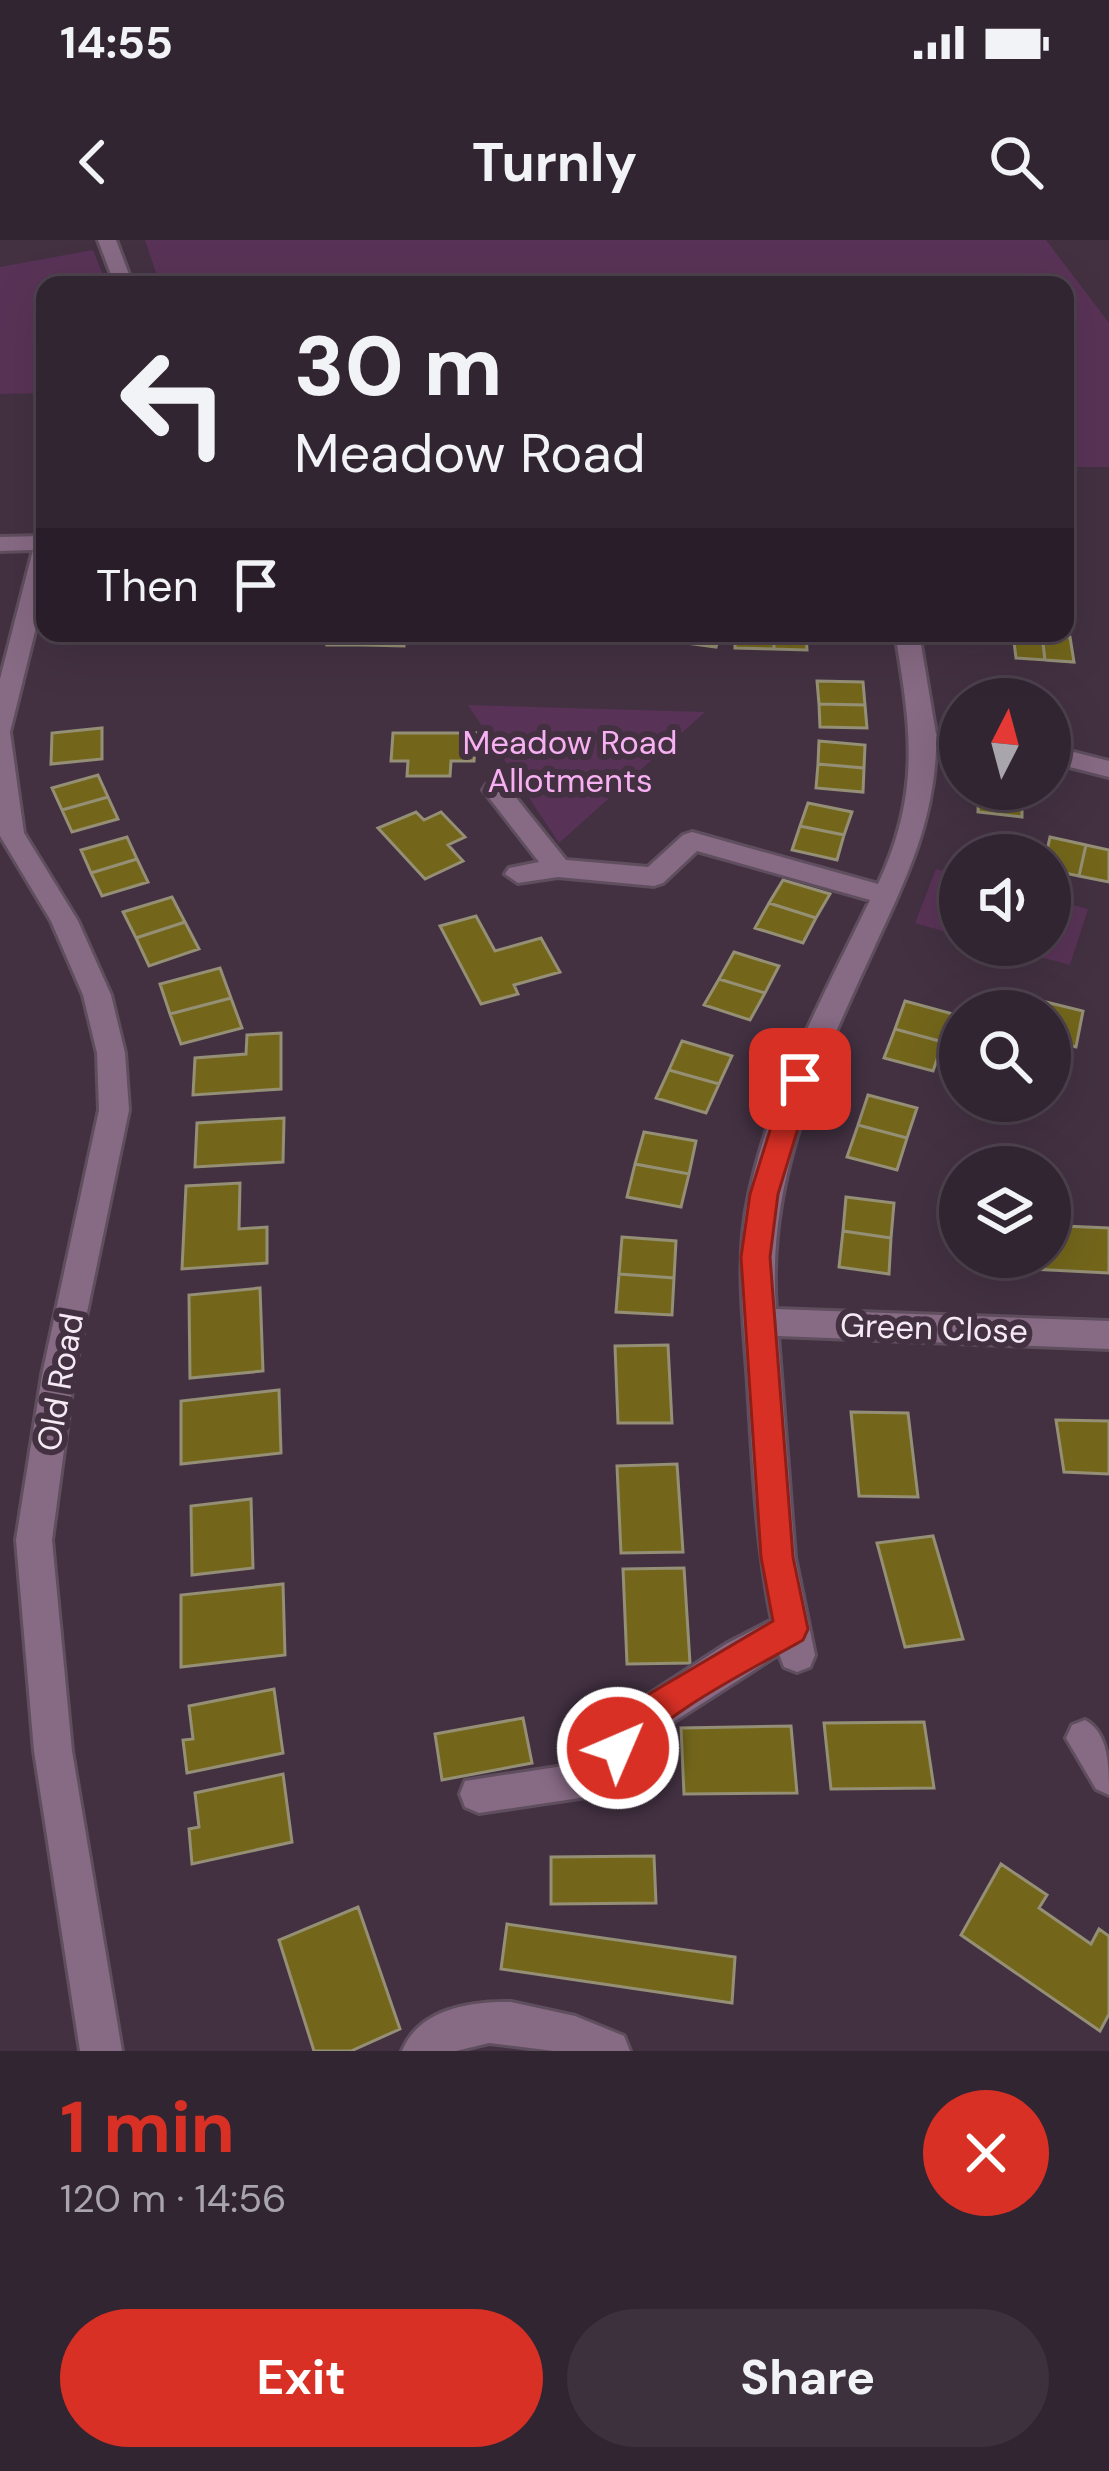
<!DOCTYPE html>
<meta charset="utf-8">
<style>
:root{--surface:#322532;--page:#3d313e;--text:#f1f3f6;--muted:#a8a5ac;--line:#4d424d;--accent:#d93025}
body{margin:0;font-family:"DM Sans",sans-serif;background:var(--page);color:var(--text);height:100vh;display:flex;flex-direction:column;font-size:45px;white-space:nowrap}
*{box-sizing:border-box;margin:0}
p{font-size:39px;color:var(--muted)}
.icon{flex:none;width:66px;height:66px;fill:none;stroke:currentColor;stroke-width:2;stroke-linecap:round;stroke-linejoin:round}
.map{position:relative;height:1811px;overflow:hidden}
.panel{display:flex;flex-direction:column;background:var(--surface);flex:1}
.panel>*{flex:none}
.banner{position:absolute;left:36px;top:36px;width:1038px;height:366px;border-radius:24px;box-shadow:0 12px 48px #0002,0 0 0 3px var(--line);background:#322532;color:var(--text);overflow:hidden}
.needle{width:78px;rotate:6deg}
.controls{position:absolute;left:939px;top:438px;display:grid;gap:24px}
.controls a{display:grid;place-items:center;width:132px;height:132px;border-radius:50%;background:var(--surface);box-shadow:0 12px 48px #0002,0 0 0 3px var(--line);font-size:60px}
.pin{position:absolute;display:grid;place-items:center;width:102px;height:102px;color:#fff;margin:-51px;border-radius:24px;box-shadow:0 6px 18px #0006}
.me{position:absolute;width:132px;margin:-66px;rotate:45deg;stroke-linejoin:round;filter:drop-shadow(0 0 9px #0008)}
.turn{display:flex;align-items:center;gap:42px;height:252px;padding:0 60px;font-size:54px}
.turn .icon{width:156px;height:156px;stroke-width:2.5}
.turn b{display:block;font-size:84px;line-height:102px}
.then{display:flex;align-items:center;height:114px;padding:0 60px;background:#0003;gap:24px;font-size:45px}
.round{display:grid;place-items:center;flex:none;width:126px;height:126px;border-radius:63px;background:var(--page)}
.headline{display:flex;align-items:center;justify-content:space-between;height:204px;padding:0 60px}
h1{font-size:72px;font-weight:700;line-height:90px;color:var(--accent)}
.cta{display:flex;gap:24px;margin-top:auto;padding:24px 60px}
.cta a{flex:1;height:138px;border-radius:72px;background:var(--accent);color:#fff;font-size:48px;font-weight:700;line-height:138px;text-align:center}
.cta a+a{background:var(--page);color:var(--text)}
.status{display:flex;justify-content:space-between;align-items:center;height:84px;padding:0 60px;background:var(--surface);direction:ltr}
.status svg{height:33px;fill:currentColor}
header{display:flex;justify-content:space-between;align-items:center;height:156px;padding:0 60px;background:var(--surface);font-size:54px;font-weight:700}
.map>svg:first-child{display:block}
.green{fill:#593357}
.building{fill:#73661b;stroke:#948f75;stroke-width:3}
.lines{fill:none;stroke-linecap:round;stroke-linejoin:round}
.minor-casing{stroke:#5f4e5e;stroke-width:6}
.minor{fill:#876a84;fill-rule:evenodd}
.route{fill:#d93025;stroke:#8d1f18;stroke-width:3}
.labels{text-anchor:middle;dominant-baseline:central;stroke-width:12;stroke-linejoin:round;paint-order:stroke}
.park-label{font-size:33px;fill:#f7b0f2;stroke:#433142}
.street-label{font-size:33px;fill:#f5e9f3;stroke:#433142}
</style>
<div class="status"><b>14:55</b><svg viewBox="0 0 49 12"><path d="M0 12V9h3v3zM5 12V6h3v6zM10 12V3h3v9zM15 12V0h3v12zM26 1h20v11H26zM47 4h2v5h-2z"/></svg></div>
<header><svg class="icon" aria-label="back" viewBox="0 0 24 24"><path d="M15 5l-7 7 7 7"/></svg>Turnly<svg class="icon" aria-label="search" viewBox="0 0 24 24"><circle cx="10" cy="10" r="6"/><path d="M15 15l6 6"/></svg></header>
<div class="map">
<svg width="1109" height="1811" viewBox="0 0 1109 1811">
<rect width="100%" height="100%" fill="#433142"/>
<path class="green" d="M145,0H1046L1109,83V227H1065V45H160Z
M93,10L107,45H45V153L0,154V27Z
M468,465L705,472L559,603Z
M936,629L960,635V696L915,683Z
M1050,659L1088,669L1070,725L995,705H1050Z"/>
<path class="building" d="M329,393H367L365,405H327Z
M367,393H406L404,406L365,405Z
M682,393H720L716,407L679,402Z
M735,393H774V409L735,408Z
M774,393H806L807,410L774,409Z
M1013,394L1042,395L1045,420L1016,418Z
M1042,395L1070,397L1074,422L1045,420Z
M817,441L863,442L865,465L819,464Z
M973,448L1013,449L1014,459H975Z
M819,464L865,465L867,488L820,487Z
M102,488V519L51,524L52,493Z
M393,493H476L474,521H451L450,536H407L408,521H391Z
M819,501L865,505L864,528L818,524Z
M818,524L864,528L863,552L816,548Z
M98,535L108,557L62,570L52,548Z
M979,549L1022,553V577L978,572Z
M108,557L118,579L72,592L62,570Z
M808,563L852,572L844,595L800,586Z
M416,572L424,580L441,572L465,597L448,605L463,621L425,639L378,588Z
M800,586L844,595L837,620L792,610Z
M127,597L137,619L91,633L81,610Z
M1050,597L1086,605L1079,636L1050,630V615H1046Z
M1086,605L1109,610V642L1079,636Z
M137,619L148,642L102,656L91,633Z
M783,640L830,654L816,678L769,663Z
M172,657L185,682L136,698L123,672Z
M769,663L816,678L803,703L755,688Z
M476,676L495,711L541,698L560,732L514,745L518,754L481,764L440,686Z
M185,682L199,709L149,726L136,698Z
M734,712L779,726L765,753L719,739Z
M220,728L231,758L170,774L160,744Z
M719,739L765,753L750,780L704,765Z
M1000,752L1042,761L1039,771H996Z
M231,758L242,788L181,804L170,774Z
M905,761L953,774L943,802L895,789Z
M1042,761L1083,771L1076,807L1050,801V771H1039Z
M895,789L943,802L933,831L884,818Z
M281,793V849L193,855L195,818L246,814L247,795Z
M682,801L732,816L719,844L669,830Z
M669,830L719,844L706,873L656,858Z
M868,855L917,868L907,898L858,885Z
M284,878L283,922L195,927L197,883Z
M858,885L907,898L897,930L847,917Z
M644,892L696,901L689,934L635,924Z
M635,924L689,934L681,967L627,957Z
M240,943L239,989L267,987V1023L182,1029L186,946Z
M846,957L894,963L891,998L843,991Z
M1050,962H1061L1064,986L1109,988V1033L1031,1029L1029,1017H1050Z
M843,991L891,998L889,1034L839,1027Z
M622,997L676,1001L674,1038L619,1034Z
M619,1034L674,1038L672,1075L616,1072Z
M260,1048L263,1131L190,1138L189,1055Z
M668,1105L672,1183H618L615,1106Z
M279,1150L281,1213L181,1224V1161Z
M851,1172L908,1173L918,1257L859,1256Z
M1056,1180L1109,1181V1234L1064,1232Z
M677,1224L683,1312L621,1313L617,1226Z
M251,1259L253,1328L192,1335L191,1266Z
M933,1296L963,1399L905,1407L877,1303Z
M684,1328L690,1423L627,1424L623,1329Z
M283,1344L285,1415L181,1427V1355Z
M274,1449L283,1513L187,1533L183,1500L193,1499L189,1466Z
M523,1478L532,1523L442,1540L435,1494Z
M924,1482L934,1548L831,1549L824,1483Z
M791,1486L797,1553L684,1554L681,1488Z
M283,1534L292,1602L192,1624L189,1589L199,1587L195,1553Z
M654,1616L656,1663L551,1664V1617Z
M1001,1624L1047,1655L1039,1668L1091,1704L1099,1689L1109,1696V1774L1100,1791L961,1695Z
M358,1667L400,1789L351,1811H314L279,1700Z
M507,1684L735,1717L732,1763L501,1729Z"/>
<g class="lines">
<defs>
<path id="minor" d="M98,0H116L133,45H115Z
M45,296V351L10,492L24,593L78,681L111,755L125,813L129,870L74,1135L52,1300L72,1511L122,1811H80L34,1511L16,1300L42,1135L99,870L97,813L83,755L51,681L0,596V439L33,310L0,311V297Z
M895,393H919L936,494L960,496V512L936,510C933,586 904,643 874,708C820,825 766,938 776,1069L1109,1081V1109L778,1096L795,1317L815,1415L810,1427L797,1432L784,1427L779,1414L639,1504L613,1553L479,1573L465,1567L460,1554L465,1541L589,1522L613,1478L726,1404L772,1380C756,1302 753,1224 748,1145C744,1081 735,1018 749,955C771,850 824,755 870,660L697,611L663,643L654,646L558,637L518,643L505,634L509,628L539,622L483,550L487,544H505L566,620L648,627L683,595L692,592L878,644C921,553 911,488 895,393Z
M1050,506L1109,521V537L1050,522Z
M1085,1480C1109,1493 1109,1526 1109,1555L1096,1549L1066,1498L1072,1485Z
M511,1762L575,1776L624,1796L630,1811H554L489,1803L456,1811H402C419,1769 470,1761 511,1762Z"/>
</defs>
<use href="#minor" class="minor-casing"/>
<use href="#minor" class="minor"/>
</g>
<path class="route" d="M800,829L813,839L778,954L770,1017L793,1317L808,1389L803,1400C760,1425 649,1479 630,1520L618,1525L606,1520L601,1508L614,1479L639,1460L773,1381L761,1317L741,1017L750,954L786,839Z"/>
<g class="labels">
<g class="park-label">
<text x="570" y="502">Meadow Road<tspan x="570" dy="38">Allotments</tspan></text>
</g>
<g class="street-label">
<text transform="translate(934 1088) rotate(2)">Green Close</text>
<text transform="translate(60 1142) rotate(-80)">Old Road</text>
</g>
</g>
</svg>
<div class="controls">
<a><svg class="needle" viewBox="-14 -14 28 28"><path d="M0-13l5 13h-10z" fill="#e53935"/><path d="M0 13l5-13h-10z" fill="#a8a5ac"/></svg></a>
<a><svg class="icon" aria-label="sound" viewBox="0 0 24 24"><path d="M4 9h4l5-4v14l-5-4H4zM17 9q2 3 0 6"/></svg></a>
<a><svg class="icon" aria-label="search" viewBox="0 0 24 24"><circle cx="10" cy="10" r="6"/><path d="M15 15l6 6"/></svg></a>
<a><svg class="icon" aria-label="layers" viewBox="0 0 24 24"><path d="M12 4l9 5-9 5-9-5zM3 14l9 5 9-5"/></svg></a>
</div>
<div class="pin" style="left:800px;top:839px;background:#d93025"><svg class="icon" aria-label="arrive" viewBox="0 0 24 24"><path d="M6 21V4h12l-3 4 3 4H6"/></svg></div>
<svg class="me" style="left:618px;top:1508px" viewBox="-20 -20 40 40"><circle r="17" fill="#d93025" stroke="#fff" stroke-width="3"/><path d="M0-11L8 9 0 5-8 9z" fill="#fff"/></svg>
<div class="banner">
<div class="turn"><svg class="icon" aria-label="left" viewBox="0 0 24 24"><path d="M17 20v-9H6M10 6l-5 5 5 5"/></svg><div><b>30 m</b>Meadow Road</div></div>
<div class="then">Then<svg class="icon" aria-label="arrive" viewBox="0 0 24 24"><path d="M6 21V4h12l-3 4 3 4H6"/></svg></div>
</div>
</div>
<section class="panel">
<div class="headline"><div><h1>1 min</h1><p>120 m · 14:56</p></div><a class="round" style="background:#d93025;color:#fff"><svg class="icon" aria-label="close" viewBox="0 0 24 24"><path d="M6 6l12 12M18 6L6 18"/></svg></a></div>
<div class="cta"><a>Exit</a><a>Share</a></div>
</section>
